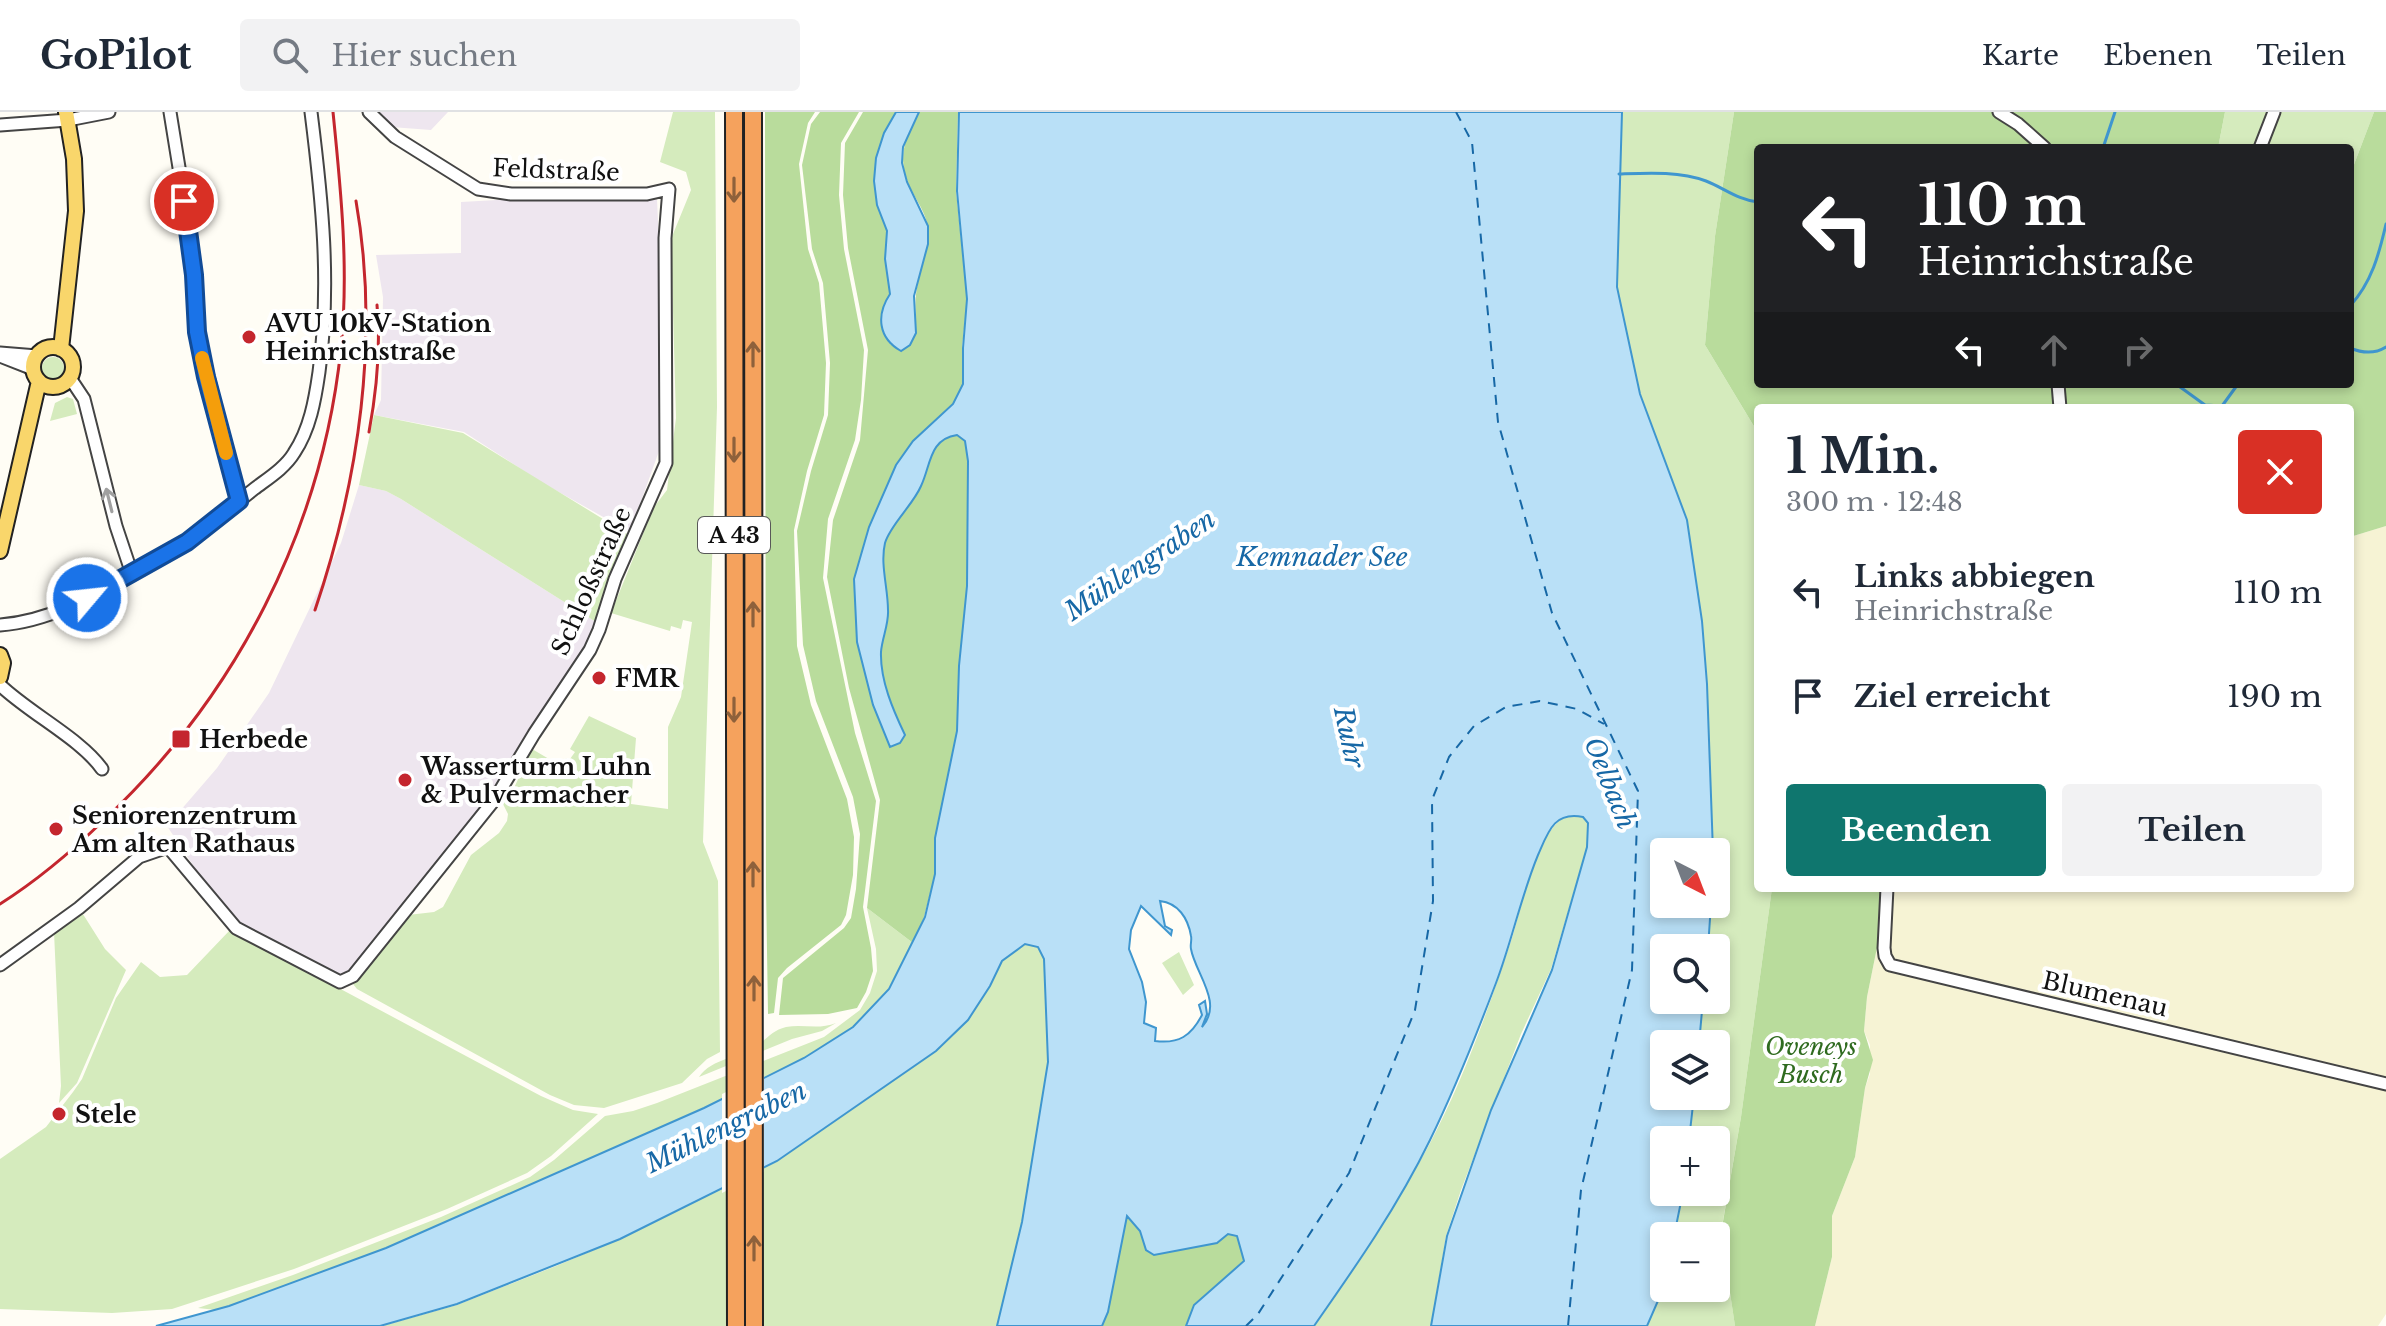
<!DOCTYPE html>
<html lang="de">
<meta charset="utf-8">
<style>
:root{--surface:#fff;--page:#f2f2f3;--text:#1f2937;--muted:#747a83;--line:#e0e1e3;--accent:#0f766e}
body{margin:0;font-family:"Libre Baskerville",serif;background:var(--page);color:var(--text);height:100vh;display:flex;flex-direction:column;font-size:30px;white-space:nowrap}
*{box-sizing:border-box;margin:0}
p{font-size:26px;color:var(--muted)}
.icon{flex:none;width:44px;height:44px;fill:none;stroke:currentColor;stroke-width:2;stroke-linecap:round;stroke-linejoin:round}
.map{position:relative;flex:1;overflow:hidden}
.panel{position:absolute;left:1754px;top:292px;width:600px;height:488px;display:flex;flex-direction:column;background:var(--surface);border-radius:8px;box-shadow:0 4px 12px #0003}
.panel>*{flex:none}
.guide{position:absolute;left:1754px;top:32px;width:600px;height:244px;border-radius:8px;box-shadow:0 4px 12px #0003;background:#202124;color:#fff;overflow:hidden}
.needle{width:52px;rotate:138deg}
.buttons{position:absolute;left:1650px;top:726px;display:grid;gap:16px}
.buttons a{display:grid;place-items:center;width:80px;height:80px;border-radius:8px;background:var(--surface);box-shadow:0 4px 12px #0003;font-size:40px}
.pin{position:absolute;display:grid;place-items:center;width:68px;height:68px;color:#fff;margin:-34px;border:4px solid #fff;border-radius:50%;box-shadow:0 2px 8px #0007}
.me{position:absolute;width:88px;margin:-44px;rotate:62deg;stroke-linejoin:round;filter:drop-shadow(0 0 6px #0008)}
.turn{display:flex;align-items:center;gap:28px;height:168px;padding:0 32px;font-size:36px}
.turn .icon{width:104px;height:104px;stroke-width:2.5}
.turn b{display:block;font-size:56px;line-height:68px}
.lanes{display:flex;align-items:center;height:76px;padding:0 32px;background:#0003;justify-content:center;gap:40px;direction:ltr}
.lanes .off{opacity:.35}
.round{display:grid;place-items:center;flex:none;width:84px;height:84px;border-radius:8px;background:var(--page)}
.overview{display:flex;align-items:center;justify-content:space-between;height:136px;padding:0 32px}
h1{font-size:48px;font-weight:700;line-height:60px}
.button{display:flex;gap:16px;margin-top:auto;padding:16px 32px}
.button a{flex:1;height:92px;border-radius:8px;background:var(--accent);color:#fff;font-size:32px;font-weight:700;line-height:92px;text-align:center}
.button a+a{background:var(--page);color:var(--text)}
ul{padding:0;list-style:none}
li{display:flex;align-items:center;gap:24px;height:104px;padding:0 32px}
li div{flex:1}
li b{display:block;font-size:30px}
li em{font-style:normal}
header{display:flex;align-items:center;gap:48px;box-sizing:border-box;height:112px;padding:0 40px;background:var(--surface);border-bottom:2px solid var(--line)}
header strong{font-size:38px}
nav{display:flex;gap:44px;margin-inline-start:auto;font-size:28px}
.search{width:560px;height:72px;background:var(--page);display:flex;align-items:center;gap:20px;box-sizing:border-box;padding:0 28px;border-radius:8px;color:var(--muted);font-size:30px}
.map>svg:first-child{display:block}
.industrial{fill:#eee6ef}
.farmland{fill:#f6f3d4}
.green{fill:#d5ebbd}
.forest{fill:#b9dc9c}
.water{fill:#b9e0f7;stroke:#3f96cf;stroke-width:2;fill-rule:evenodd}
.pier{fill:#fffdf5}
.lines{fill:none;stroke-linecap:round;stroke-linejoin:round}
.stream{stroke:#3f96cf;stroke-width:3}
.ferry{stroke:#1768a6;stroke-width:2;stroke-dasharray:10 8;stroke-linecap:butt}
.minor-casing{stroke:#444;stroke-width:15}
.major-casing{stroke:#222;stroke-width:18}
.highway-casing{stroke:#222;stroke-width:20}
.minor{stroke:#fff;stroke-width:11}
.major{stroke:#f9d66b;stroke-width:14}
.highway{stroke:#f5a25d;stroke-width:16}
.rail{stroke:#c4262e;stroke-width:3}
.oneway{stroke:#8e613b}
.oneway2{stroke:#a0a0a0}
.route-casing{stroke:#114b97;stroke-width:20}
.route{stroke:#1a73e8;stroke-width:14}
.slow{stroke:#f59e0b;stroke-width:14}
.poi-dot{fill:#c4262e;stroke:#fff;stroke-width:3}
.labels{text-anchor:middle;dominant-baseline:central;stroke-width:8;stroke-linejoin:round;paint-order:stroke}
.shield{fill:#fff;stroke:#585858;stroke-width:2}
.shield-label{font-size:22px;font-weight:bold;fill:#111}
.street-label{font-size:24px;fill:#111;stroke:#fff}
.poi-label{font-size:24px;font-weight:bold;fill:#111;stroke:#fff;text-anchor:start}
.park-label{font-size:24px;font-style:italic;fill:#2f6b1f;stroke:#fff}
.water-label{font-size:26px;font-style:italic;fill:#1768a6;stroke:#fff}
</style>
<header>
<strong>GoPilot</strong>
<div class="search"><svg class="icon" aria-label="search" viewBox="0 0 24 24"><circle cx="10" cy="10" r="6"/><path d="M15 15l6 6"/></svg>Hier suchen</div>
<nav><a>Karte</a><a>Ebenen</a><a>Teilen</a></nav>
</header>
<div class="map">
<svg width="2386" height="1214" viewBox="0 0 2386 1214">
<rect width="100%" height="100%" fill="#fffdf5"/>
<path class="industrial" d="M378,0H448L431,18L391,15Z
M516,87H657L663,221L659,339L630,420L541,370L464,320L374,303L381,288L383,185L376,143L461,141V90Z
M359,373L386,379L401,387L596,510L590,527L483,691L351,863L340,866L245,817L224,800L167,714L217,656L269,581L341,431Z"/>
<path class="farmland" d="M2386,414V1202L2378,1214H1815L1832,1145V1104L1855,1045L1865,976L1870,962V933L1864,919L1867,885L1889,776H2350V425Z"/>
<path class="green" d="M673,0H715L717,295L703,730L718,769L720,940L707,947L682,971L604,996L574,993L550,983L357,877L353,872L391,820L408,803L434,800L443,795L471,743L499,721L507,709L508,702L502,690L514,676L532,637L561,654L566,646L570,647L575,640L570,637L589,604L636,626L631,692L668,697V615L681,585L692,510L683,508L681,517L671,514L670,519L611,501L654,395L667,378L676,306L671,127L691,78L686,60L660,50Z
M1622,0H1734L1715,124L1705,233L1758,321V776H1772L1741,1005L1721,1120L1735,1214H1647L1664,1175L1716,1176V1124H1674L1683,1080H1716V1028H1689L1694,984H1716V932H1699L1703,888H1716V836H1708L1711,792H1716V740H1713L1707,572L1702,509L1687,408L1640,281L1617,175Z
M2225,0H2374L2350,63V36H2218Z
M42 256a11 11 0 1 1 22 0a11 11 0 1 1-22 0Z
M67,285L73,287L77,302L50,309L55,291Z
M374,303L463,321L629,423L619,444L596,510L401,387L386,379L359,373Z
M1572,703L1583,705L1588,711L1587,735L1551,857L1521,922L1461,1078L1446,1124L1431,1214H1315C1356,1155 1395,1096 1429,1033C1463,969 1488,898 1511,829C1521,800 1538,707 1572,703Z
M867,796L913,831L888,877L853,915L804,946L704,996L443,1113L328,1159L229,1194L216,1198L198,1196L293,1163L441,1105L530,1065L554,1048L605,1004L633,999L657,991L824,925L860,898L870,881L877,859L876,837Z
M81,799L105,837L126,858L77,971L59,991L61,974L54,820Z
M230,818L541,984L573,998L598,1002L551,1044L527,1061L447,1097L294,1157L172,1197L112,1201L0,1197V1047L46,1015L73,980L82,967L116,886L141,850L160,865L187,863Z
M1025,832L1038,835L1044,847L1048,950L1022,1110L997,1214H382L457,1193L556,1154L620,1127L777,1049L889,971L990,874L1002,849Z
M1179,840L1194,873L1183,883L1162,851Z
M836,911L822,919L792,927L699,965C711,946 743,945 760,932C769,924 774,918 786,915C804,912 819,918 836,911Z"/>
<path class="forest" d="M765,0H815L808,11L799,52L808,137L819,171L826,251L824,303L807,359L794,418L797,534L811,593L847,687L854,725L853,763L846,803L841,813L787,856L778,866L774,901L768,902L766,775Z
M820,0H859L841,31L839,83L844,137L864,238L861,288L855,328L828,407L823,466L855,621L876,689L863,795L871,836L873,859L866,880L857,896L828,902L779,903L783,866L844,816L851,806L856,777L860,722L853,685L816,589L803,533L797,419L811,359L828,303L830,251L823,171L812,137L802,53L811,12Z
M863,0H896L884,21L874,69L877,93L887,119L885,147L890,182C877,201 880,214 891,233L916,204C912,169 929,149 928,118C927,104 920,94 914,83C896,50 902,32 919,0H958L956,79L967,187L962,236L963,272L953,292L934,309L896,353L869,415L854,467L857,530L873,593L890,635L900,631L905,623C893,598 880,568 881,540C882,526 889,512 888,498C888,476 880,452 885,431C890,413 913,393 921,374C931,352 929,327 957,323L965,329L968,349L967,474L959,554L957,618L935,726V762L924,805L913,831L867,796L880,688L849,576L827,465L833,408L860,328L868,238L848,136L843,83L845,31Z
M1734,0H2225L2218,36H1758V272H2350V63L2374,0H2386V414L2350,425V296H1758V321L1705,233L1715,124Z
M1772,776H1889L1867,885L1864,919L1873,948L1865,976L1855,1045L1832,1104V1145L1815,1214H1735L1721,1121L1741,1005Z
M1127,1103L1140,1119L1146,1138L1154,1143L1228,1122L1237,1124L1244,1149L1194,1193L1186,1214H1102L1108,1200Z"/>
<path class="water" d="M896,0H919L903,35L902,51L907,70L928,114V132L914,184L916,221L910,233L901,239C878,226 876,203 890,182L885,147L887,119L877,93L874,69L876,46L884,21Z
M959,0H1622L1617,175L1640,282L1687,408L1702,509L1707,572L1713,740H1664V792H1711L1708,836H1664V888H1703L1699,932H1664V984H1694L1689,1028H1664V1080H1683L1674,1124H1664V1175L1647,1214H1431L1447,1124L1491,998L1552,858L1587,735L1588,711L1583,705C1554,699 1548,720 1538,743C1521,784 1512,829 1496,871C1476,924 1455,977 1430,1028C1398,1094 1356,1154 1314,1214H1186L1194,1193L1244,1149L1237,1124L1228,1122L1217,1131L1154,1143L1146,1138L1140,1119L1127,1104L1108,1200L1102,1214H997L1022,1110L1048,950L1044,847L1038,835L1025,832L1002,849L990,874L968,908L936,939L777,1049L620,1127L457,1192L380,1214H156L229,1194L386,1136L704,996L804,946L853,915L889,877L925,805L935,762V726L957,619L959,554L967,474L968,349L965,329L957,323C929,327 931,353 921,374C913,393 890,413 885,431C880,452 888,476 888,498C889,512 882,526 881,540C880,568 893,598 905,623L900,631L890,635L873,593L857,530L854,467L869,415L896,353L913,329L953,292L963,272V236L967,187L957,79ZM1160,789C1178,791 1188,806 1191,824C1192,828 1190,833 1191,837C1195,861 1224,891 1202,915L1207,902L1205,889L1199,893L1202,903C1191,924 1179,932 1155,929L1156,916L1144,911L1146,890L1142,870L1129,837L1131,818L1141,794L1171,823L1172,818L1165,814Z"/>
<path class="pier" d="M764,962V1060L722,1081V982Z"/>
<g class="lines">
<path class="stream" d="M2103,36L2115,0
M1619,62C1647,61 1679,59 1706,69C1724,76 1738,88 1758,90
M2350,194C2372,170 2379,142 2386,112
M2350,236C2362,241 2375,242 2386,235
M2176,272L2205,293L2222,294L2238,272"/>
<path class="ferry" d="M1456,0L1472,30L1498,310L1552,501L1638,679L1632,858L1581,1078L1568,1214
M1246,1214L1258,1202L1349,1061L1415,898L1433,789L1432,688L1449,645L1474,614L1506,595L1540,589L1577,597L1604,612"/>
<defs>
<path id="minor" d="M170,0L188,111L197,220L239,389
M1999,0L2018,12L2045,36
M0,13L68,8L109,0
M2260,36L2274,0
M0,241L37,244
M0,244L33,257
M70,266L84,287L116,414L132,462
M2058,272L2060,296
M0,513C55,509 103,478 150,452C188,431 220,404 254,377C267,367 285,356 294,341C310,317 315,288 319,260C331,172 322,87 311,0
M0,573C29,601 81,627 102,657
M1887,776L1884,836L1885,844L1890,853L2386,972
M0,853L79,796L139,745L168,735L236,816L340,870L353,864L495,687L534,622L590,538L599,518L615,467L666,351L665,126L669,77L647,82H511L478,77L395,25L369,0"/>
<path id="major" d="M33 255a20 20 0 1 1 40 0a20 20 0 1 1-40 0Z
M61,237L76,99L74,47L66,0
M0,439L39,269
M0,543L3,551L0,565"/>
<path id="highway" d="M734,0L736,1214
M753,0L754,1214"/>
</defs>
<use href="#minor" class="minor-casing"/>
<use href="#major" class="major-casing"/>
<use href="#highway" class="highway-casing"/>
<use href="#minor" class="minor"/>
<use href="#major" class="major"/>
<use href="#highway" class="highway"/>
<path class="rail" d="M369,320C377,277 381,237 377,193
M315,498C359,368 380,226 356,89
M0,792C38,768 72,739 104,708C236,584 322,418 341,236C349,157 341,79 333,0"/>
</g>
<defs><path id="oneway-shaft" d="M-6 0H5M1.5-3L5.5 0L1.5 3" fill="none" stroke-width="1.6" stroke-linecap="round" stroke-linejoin="round" transform="scale(2)"/></defs>
<g class="oneway">
<use href="#oneway-shaft" transform="translate(734 78) rotate(90)"/>
<use href="#oneway-shaft" transform="translate(753 242) rotate(-90)"/>
<use href="#oneway-shaft" transform="translate(734 338) rotate(90)"/>
<use href="#oneway-shaft" transform="translate(753 502) rotate(-90)"/>
<use href="#oneway-shaft" transform="translate(734 598) rotate(90)"/>
<use href="#oneway-shaft" transform="translate(753 762) rotate(-90)"/>
<use href="#oneway-shaft" transform="translate(754 876) rotate(-90)"/>
<use href="#oneway-shaft" transform="translate(754 1136) rotate(-90)"/>
</g>
<use class="oneway2" href="#oneway-shaft" transform="translate(109 388) rotate(-104)"/>
<g class="lines">
<defs>
<path id="route" d="M87,486L187,430L239,389L206,265L197,220L194,163L184,89"/>
</defs>
<use href="#route" class="route-casing"/>
<use href="#route" class="route"/>
<path class="slow" d="M202,246L226,341"/>
</g>
<g class="poi-dot">
<circle cx="249" cy="225" r="8"/>
<circle cx="599" cy="566" r="8"/>
<rect x="171" y="617" width="20" height="20" rx="4"/>
<circle cx="405" cy="668" r="8"/>
<circle cx="56" cy="717" r="8"/>
<circle cx="59" cy="1002" r="8"/>
</g>
<g class="labels">
<rect class="shield" x="698" y="405" width="72" height="36" rx="6"/>
<g class="shield-label">
<text x="734" y="423">A 43</text>
</g>
<g class="street-label">
<text transform="translate(556 58) rotate(2)">Feldstraße</text>
<text transform="translate(591 469) rotate(-66)">Schloßstraße</text>
<text transform="translate(2105 882) rotate(13)">Blumenau</text>
</g>
<g class="poi-label">
<text x="265" y="211">AVU 10kV-Station<tspan x="265" dy="28">Heinrichstraße</tspan></text>
<text x="615" y="566">FMR</text>
<text x="199" y="627">Herbede</text>
<text x="421" y="654">Wasserturm Luhn<tspan x="421" dy="28">&amp; Pulvermacher</tspan></text>
<text x="72" y="703">Seniorenzentrum<tspan x="72" dy="28">Am alten Rathaus</tspan></text>
<text x="75" y="1002">Stele</text>
</g>
<g class="park-label">
<text x="1811" y="934">Oveneys<tspan x="1811" dy="28">Busch</tspan></text>
</g>
<g class="water-label">
<text x="1322" y="445">Kemnader See</text>
<text transform="translate(1140 453) rotate(-34)">Mühlengraben</text>
<text transform="translate(1349 625) rotate(78)">Ruhr</text>
<text transform="translate(1610 671) rotate(68)">Oelbach</text>
<text transform="translate(726 1015) rotate(-26)">Mühlengraben</text>
</g>
</g>
</svg>
<div class="buttons">
<a><svg class="needle" viewBox="-14 -14 28 28"><path d="M0-13l5 13h-10z" fill="#e53935"/><path d="M0 13l5-13h-10z" fill="#747a83"/></svg></a>
<a><svg class="icon" aria-label="search" viewBox="0 0 24 24"><circle cx="10" cy="10" r="6"/><path d="M15 15l6 6"/></svg></a>
<a><svg class="icon" aria-label="layers" viewBox="0 0 24 24"><path d="M12 4l9 5-9 5-9-5zM3 14l9 5 9-5"/></svg></a>
<a>+</a>
<a>−</a>
</div>
<div class="pin" style="left:184px;top:89px;background:#d93025"><svg class="icon" aria-label="arrive" viewBox="0 0 24 24"><path d="M6 21V4h12l-3 4 3 4H6"/></svg></div>
<svg class="me" style="left:87px;top:486px" viewBox="-20 -20 40 40"><circle r="17" fill="#1a73e8" stroke="#fff" stroke-width="3"/><path d="M0-11L8 9 0 5-8 9z" fill="#fff"/></svg>
<div class="guide">
<div class="turn"><svg class="icon" aria-label="left" viewBox="0 0 24 24"><path d="M17 20v-9H6M10 6l-5 5 5 5"/></svg><div><b>110 m</b>Heinrichstraße</div></div>
<div class="lanes"><svg class="icon" aria-label="left" viewBox="0 0 24 24"><path d="M17 20v-9H6M10 6l-5 5 5 5"/></svg><svg class="icon off" aria-label="ahead" viewBox="0 0 24 24"><path d="M12 20V5M6 11l6-6 6 6"/></svg><svg class="icon off" aria-label="right" viewBox="0 0 24 24"><path d="M7 20v-9h11M14 6l5 5-5 5"/></svg></div>
</div>
<section class="panel">
<div class="overview"><div><h1>1 Min.</h1><p>300 m · 12:48</p></div><a class="round" style="background:#d93025;color:#fff"><svg class="icon" aria-label="close" viewBox="0 0 24 24"><path d="M6 6l12 12M18 6L6 18"/></svg></a></div>
<ul>
<li><svg class="icon" aria-label="left" viewBox="0 0 24 24"><path d="M17 20v-9H6M10 6l-5 5 5 5"/></svg><div><b>Links abbiegen</b><p>Heinrichstraße</p></div><em>110 m</em></li>
<li><svg class="icon" aria-label="arrive" viewBox="0 0 24 24"><path d="M6 21V4h12l-3 4 3 4H6"/></svg><div><b>Ziel erreicht</b></div><em>190 m</em></li>
</ul>
<div class="button"><a>Beenden</a><a>Teilen</a></div>
</section>
</div>
